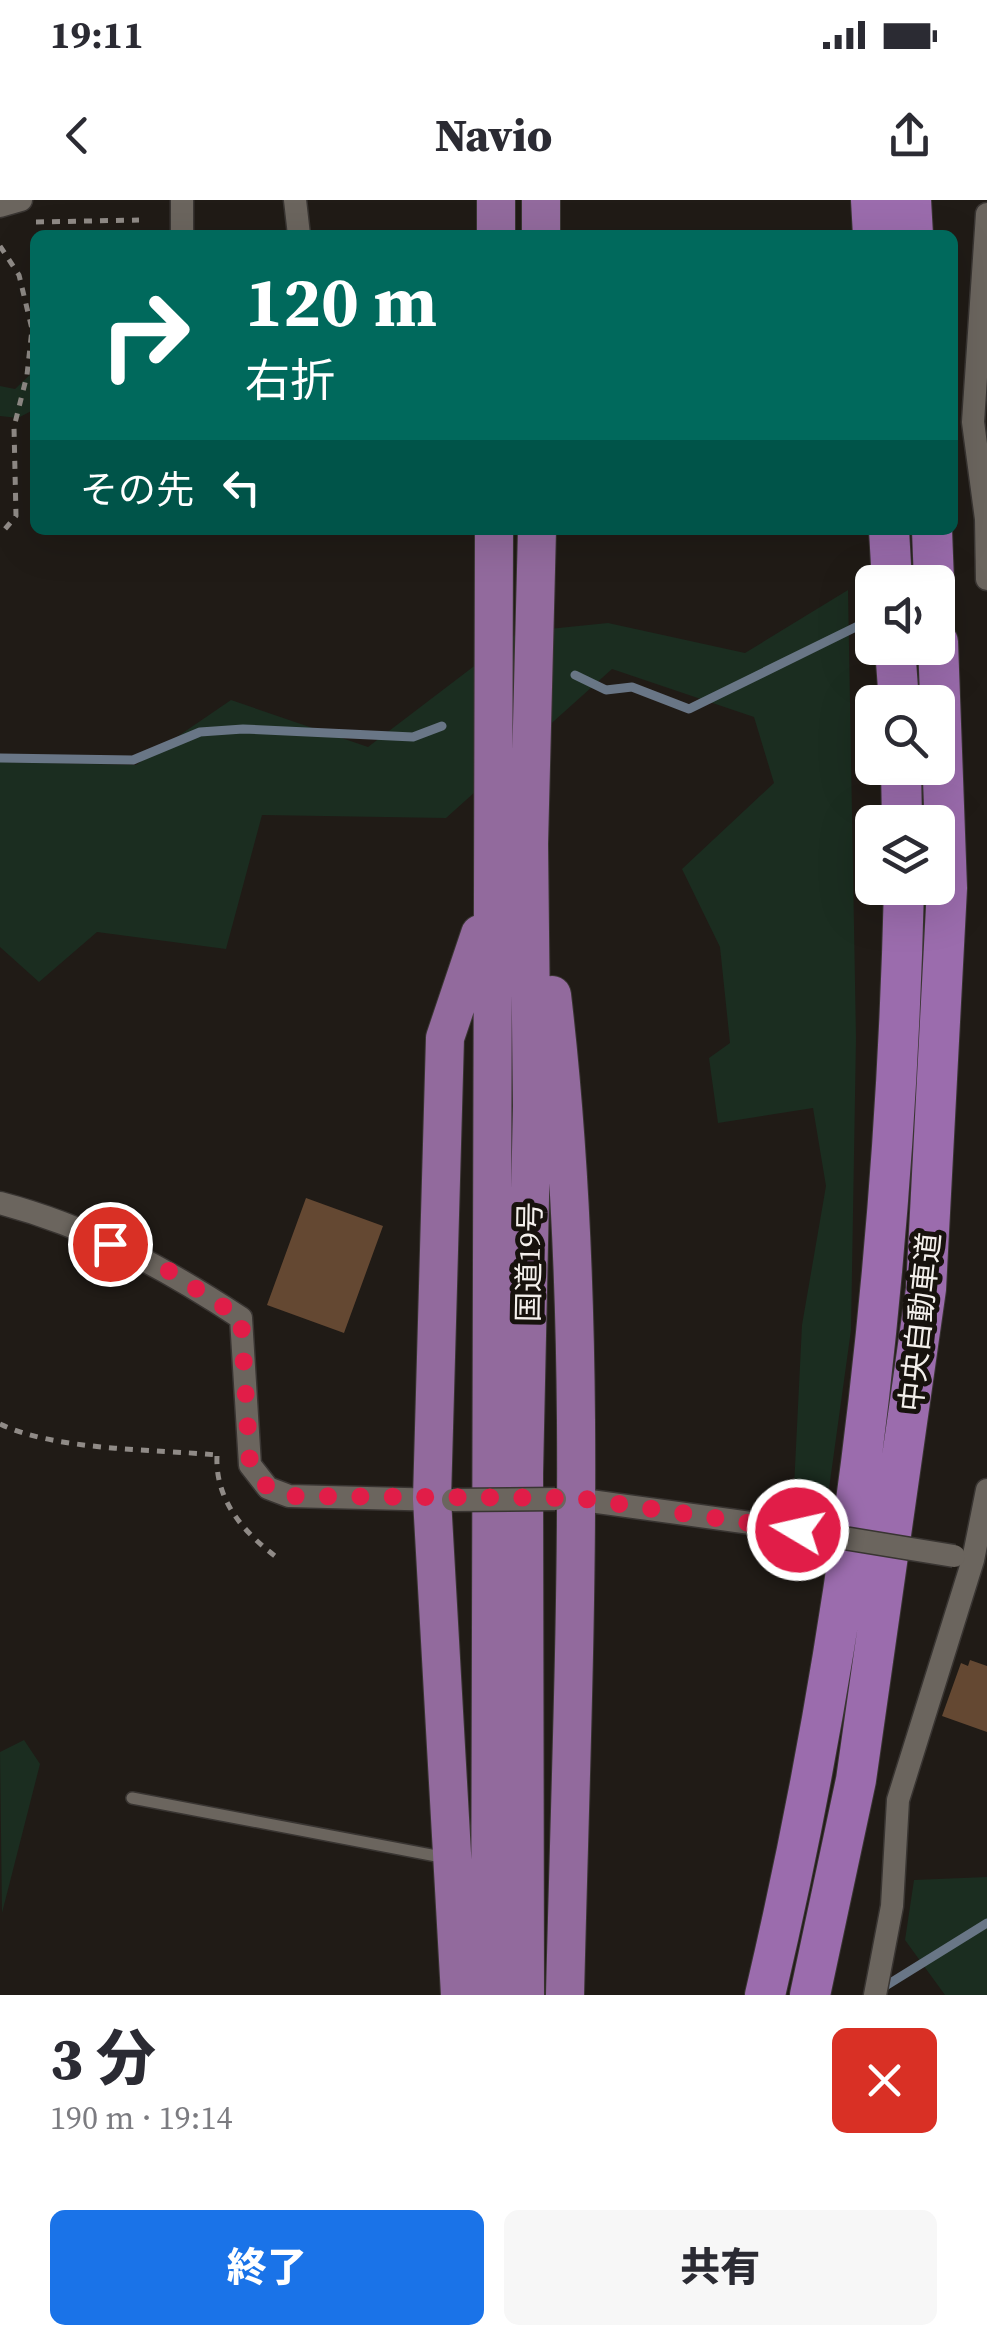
<!DOCTYPE html>
<html lang="ja">
<meta charset="utf-8">
<style>
:root{--surface:#fff;--page:#f7f7f7;--text:#2b2b33;--muted:#7c7c81;--accent:#1a73e8}
body{margin:0;font-family:"Source Serif 4","Noto Sans JP",serif;background:var(--page);color:var(--text);height:100vh;display:flex;flex-direction:column;font-size:38px;white-space:nowrap}
*{box-sizing:border-box;margin:0}
p{font-size:32px;color:var(--muted)}
.icon{flex:none;width:55px;height:55px;fill:none;stroke:currentColor;stroke-width:2;stroke-linecap:round;stroke-linejoin:round}
.map{position:relative;height:1795px;overflow:hidden}
.sheet{display:flex;flex-direction:column;background:var(--surface);flex:1}
.sheet>*{flex:none}
.banner{position:absolute;left:30px;top:30px;width:928px;height:305px;border-radius:15px;box-shadow:0 10px 40px #0002;background:#00695c;color:#fff;overflow:hidden}
.controls{position:absolute;left:855px;top:365px;display:grid;gap:20px}
.controls a{display:grid;place-items:center;width:100px;height:100px;border-radius:15px;background:var(--surface);box-shadow:0 10px 40px #0002;font-size:50px}
.pin{position:absolute;display:grid;place-items:center;width:85px;height:85px;color:#fff;margin:-42px;border:5px solid #fff;border-radius:50%;box-shadow:0 2px 10px #0007}
.me{position:absolute;width:110px;margin:-55px;rotate:279deg;stroke-linejoin:round;filter:drop-shadow(0 0 8px #0008)}
.turn{display:flex;align-items:center;gap:35px;height:210px;padding:0 50px;font-size:45px}
.turn .icon{width:130px;height:130px;stroke-width:2.5}
.turn b{display:block;font-size:70px;line-height:85px}
.then{display:flex;align-items:center;height:95px;padding:0 50px;background:#0003;gap:20px;font-size:38px}
.round{display:grid;place-items:center;flex:none;width:105px;height:105px;border-radius:15px;background:var(--page)}
.head{display:flex;align-items:center;justify-content:space-between;height:170px;padding:0 50px}
h1{font-size:60px;font-weight:800;line-height:75px}
.button{display:flex;gap:20px;margin-top:auto;padding:20px 50px}
.button a{flex:1;height:115px;border-radius:15px;background:var(--accent);color:#fff;font-size:40px;font-weight:800;line-height:115px;text-align:center}
.button a+a{background:var(--page);color:var(--text)}
.status{display:flex;justify-content:space-between;align-items:center;height:70px;padding:0 50px;background:var(--surface);direction:ltr}
.status svg{height:28px;fill:currentColor}
header{display:flex;justify-content:space-between;align-items:center;height:130px;padding:0 50px;background:var(--surface);font-size:45px;font-weight:800}
.map>svg:first-child{display:block}
.green{fill:#1b2d20}
.lines{fill:none;stroke-linecap:round;stroke-linejoin:round}
.stream{stroke:#697686;stroke-width:9}
.building{fill:#644832}
.service-casing{stroke:#393532;stroke-width:14}
.minor-casing{stroke:#393532;stroke-width:25}
.trunk-casing{stroke:#393532;stroke-width:40}
.motorway-casing{stroke:#393532;stroke-width:42}
.path{stroke:#908b87;stroke-width:5;stroke-dasharray:8 8;stroke-linecap:butt}
.service{stroke:#6b655e;stroke-width:11}
.minor{stroke:#6b655e;stroke-width:22}
.trunk{stroke:#926a9d;stroke-width:38}
.motorway{stroke:#9b6cad;stroke-width:40}
.minor-bridge-casing{stroke:#393532;stroke-width:25;stroke-linecap:butt}
.minor-bridge{stroke:#6b655e;stroke-width:22}
.route{stroke:#e11d48;stroke-width:18;stroke-dasharray:0 32.4}
.labels{text-anchor:middle;dominant-baseline:central;stroke-width:10;stroke-linejoin:round;paint-order:stroke}
.street-label{font-size:30px;fill:#f4f0ec;stroke:#17120d}
</style>
<div class="status"><b>19:11</b><svg viewBox="0 0 49 12"><path d="M0 12V9h3v3zM5 12V6h3v6zM10 12V3h3v9zM15 12V0h3v12zM26 1h20v11H26zM47 4h2v5h-2z"/></svg></div>
<header><svg class="icon" aria-label="back" viewBox="0 0 24 24"><path d="M15 5l-7 7 7 7"/></svg>Navio<svg class="icon" aria-label="share" viewBox="0 0 24 24"><path d="M12 15V3M7 8l5-5 5 5M5 13v7h14v-7"/></svg></header>
<div class="map">
<svg width="987" height="1795" viewBox="0 0 987 1795">
<rect width="100%" height="100%" fill="#201b16"/>
<path class="green" d="M35,170V209L18,218L0,216V186L15,189Z
M848,390L856,838L851,1130L827,1303L793,1308L802,1125L826,986L813,908L718,923L709,858L730,843L720,747L682,669L774,583L754,517L612,469L446,618L262,615L226,749L97,732L39,782L0,747V562L136,565L231,500L368,547L519,432L608,423L745,453Z
M24,1540L40,1564L2,1713L0,1552Z
M987,1677V1795H945L905,1740L914,1680Z"/>
<g class="lines">
<path class="stream" d="M575,475L606,490L632,487L689,509L864,423
M0,558L133,560L200,532L243,529L413,537L442,526
M879,1790L987,1723"/>
</g>
<path class="building" d="M306,998L383,1026L344,1133L267,1105Z
M970,1460L987,1466V1532L942,1516L961,1463L968,1466Z"/>
<g class="lines">
<defs>
<path id="service" d="M132,1598L447,1658"/>
<path id="minor" d="M182,0V35
M295,0L299,35
M0,6L21,0
M987,14L973,222L986,319L987,379
M0,1003C88,1026 165,1068 241,1118L250,1265L268,1288L289,1296L443,1300
M568,1298L758,1324
M875,1795L892,1706L898,1600L973,1360L987,1290"/>
<path id="trunk" d="M496,35V0
M541,35V0
M552,795C591,1126 573,1462 565,1795
M460,1795L432,1299L445,838L480,734
M490,1795L494,330
M525,1795L524,1274L532,906L529,644L537,330"/>
<path id="motorway" d="M871,0L873,35
M911,0L913,35
M889,330L892,382
M932,330L934,382
M895,448L899,502
M901,568L902,622
M765,1795C851,1430 895,1062 904,688
M810,1795L856,1580L926,1089L947,688L938,442"/>
</defs>
<use href="#service" class="service-casing"/>
<use href="#minor" class="minor-casing"/>
<use href="#trunk" class="trunk-casing"/>
<use href="#motorway" class="motorway-casing"/>
<path class="path" d="M36,22L139,20
M0,46L19,75L32,129L27,175L14,227L16,316L0,335
M0,1224C57,1251 153,1249 217,1255
M217,1256C215,1301 245,1334 279,1359"/>
<use href="#service" class="service"/>
<use href="#minor" class="minor"/>
<use href="#trunk" class="trunk"/>
<use href="#motorway" class="motorway"/>
<defs>
<path id="minor-bridge" d="M453,1300L555,1299
M758,1324L954,1356"/>
</defs>
<use href="#minor-bridge" class="minor-bridge-casing"/>
<use href="#minor-bridge" class="minor-bridge"/>
</g>
<g class="lines">
<path class="route" d="M110,1044L169,1071L241,1118L250,1265L268,1288L289,1296L578,1298L798,1330"/>
</g>
<g class="labels">
<g class="street-label">
<text transform="translate(529 1062) rotate(-89)">国道19号</text>
<text transform="translate(920 1122) rotate(-84)">中央自動車道</text>
</g>
</g>
</svg>
<div class="controls">
<a><svg class="icon" aria-label="sound" viewBox="0 0 24 24"><path d="M4 9h4l5-4v14l-5-4H4zM17 9q2 3 0 6"/></svg></a>
<a><svg class="icon" aria-label="search" viewBox="0 0 24 24"><circle cx="10" cy="10" r="6"/><path d="M15 15l6 6"/></svg></a>
<a><svg class="icon" aria-label="layers" viewBox="0 0 24 24"><path d="M12 4l9 5-9 5-9-5zM3 14l9 5 9-5"/></svg></a>
</div>
<div class="pin" style="left:110px;top:1044px;background:#d93025"><svg class="icon" aria-label="arrive" viewBox="0 0 24 24"><path d="M6 21V4h12l-3 4 3 4H6"/></svg></div>
<svg class="me" style="left:798px;top:1330px" viewBox="-20 -20 40 40"><circle r="17" fill="#e11d48" stroke="#fff" stroke-width="3"/><path d="M0-11L8 9 0 5-8 9z" fill="#fff"/></svg>
<div class="banner">
<div class="turn"><svg class="icon" aria-label="right" viewBox="0 0 24 24"><path d="M7 20v-9h11M14 6l5 5-5 5"/></svg><div><b>120 m</b>右折</div></div>
<div class="then">その先<svg class="icon" aria-label="left" viewBox="0 0 24 24"><path d="M17 20v-9H6M10 6l-5 5 5 5"/></svg></div>
</div>
</div>
<section class="sheet">
<div class="head"><div><h1>3 分</h1><p>190 m · 19:14</p></div><a class="round" style="background:#d93025;color:#fff"><svg class="icon" aria-label="close" viewBox="0 0 24 24"><path d="M6 6l12 12M18 6L6 18"/></svg></a></div>
<div class="button"><a>終了</a><a>共有</a></div>
</section>
